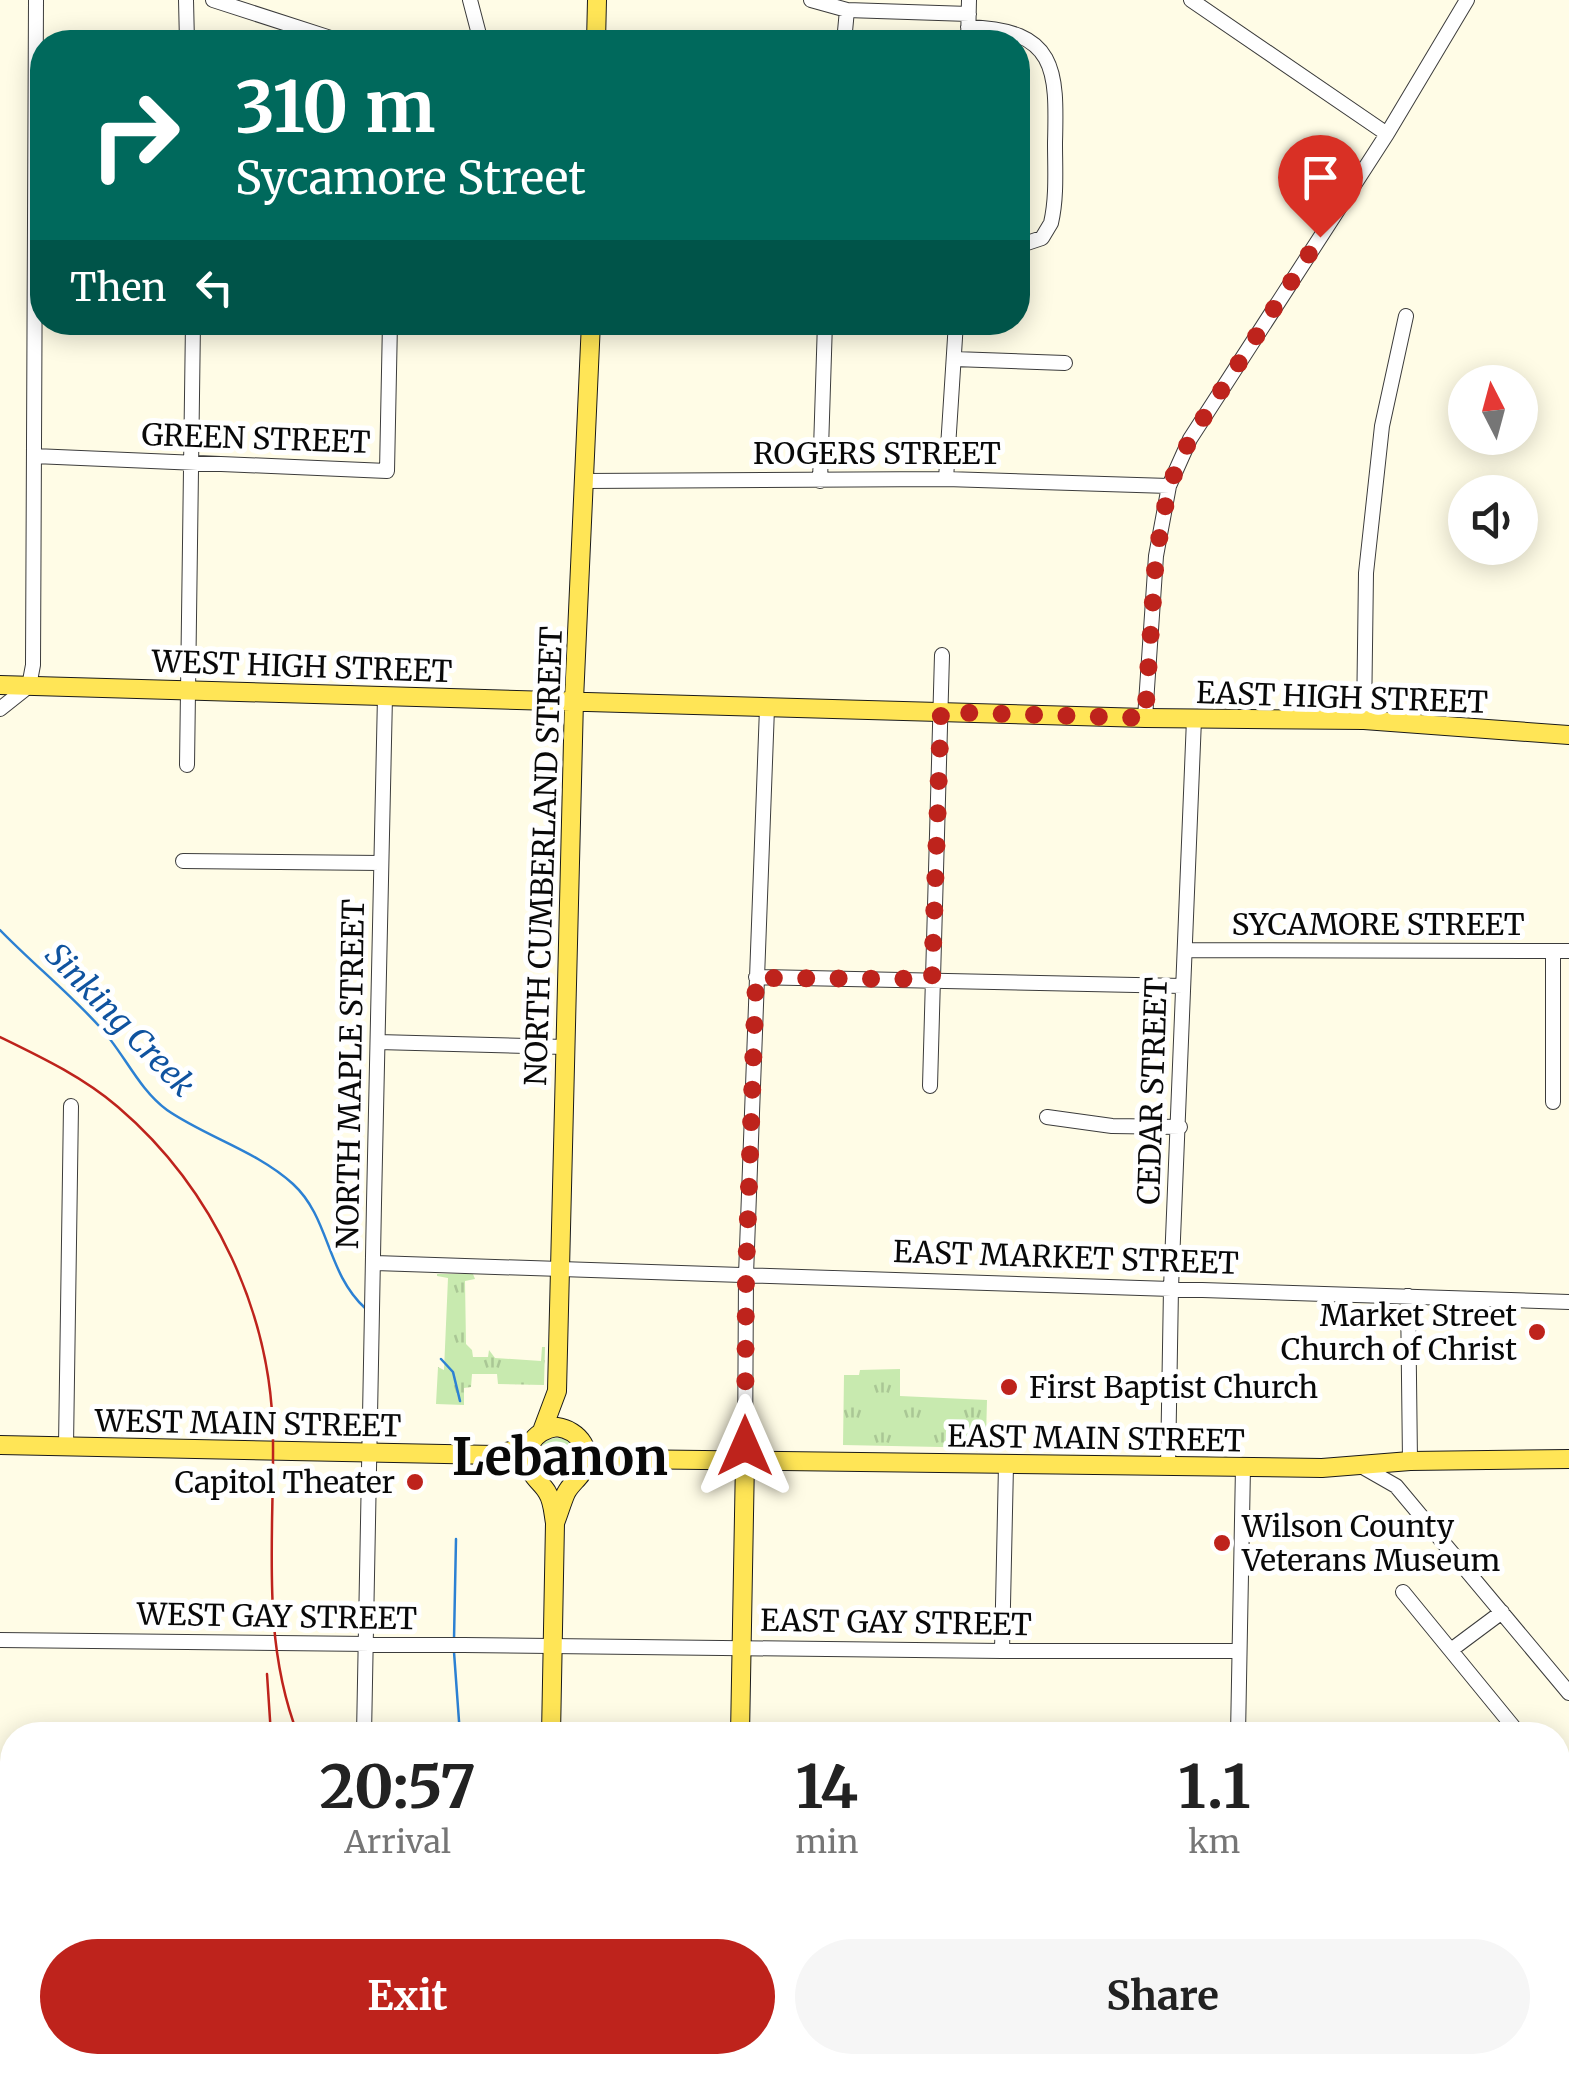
<!DOCTYPE html>
<style>
:root{--surface:#fff;--page:#f6f6f6;--text:#222;--muted:#767676;--accent:#be231c}
body{margin:0;font-family:Merriweather,serif;background:var(--page);color:var(--text);height:100vh;display:flex;flex-direction:column;font-size:38px;white-space:nowrap}
*{box-sizing:border-box;margin:0}
p{font-size:32px;color:var(--muted)}
.icon{flex:none;width:55px;height:55px;fill:none;stroke:currentColor;stroke-width:2;stroke-linecap:round;stroke-linejoin:round}
.map{position:relative;flex:1;overflow:hidden}
.panel{position:absolute;left:0px;top:1722px;width:1570px;height:352px;display:flex;flex-direction:column;background:var(--surface);border-radius:40px 40px 0 0;box-shadow:0 5px 25px #0003}
.panel>*{flex:none}
.banner{position:absolute;left:30px;top:30px;width:1000px;height:305px;border-radius:40px;box-shadow:0 5px 25px #0003;background:#00695c;color:#fff;overflow:hidden}
.needle{width:65px;rotate:354deg}
.tools{position:absolute;left:1448px;top:365px;display:grid;gap:20px}
.tools a{display:grid;place-items:center;width:90px;height:90px;border-radius:50%;background:var(--surface);box-shadow:0 5px 25px #0003;font-size:50px}
.pin{position:absolute;display:grid;place-items:center;width:85px;height:85px;color:#fff;margin:-102px -42px;border-radius:50% 50% 50% 0;rotate:-45deg;box-shadow:0 0 10px #0007}
.pin .icon{rotate:45deg}
.me{position:absolute;width:110px;margin:-55px;rotate:0deg;stroke-linejoin:round;filter:drop-shadow(0 0 8px #0008)}
.turn{display:flex;align-items:center;gap:35px;height:210px;padding:0 40px;font-size:45px}
.turn .icon{width:130px;height:130px;stroke-width:2.5}
.turn b{display:block;font-size:70px;line-height:85px}
.then{display:flex;align-items:center;height:95px;padding:0 40px;background:#0003;gap:20px;font-size:38px}
.eta{display:flex;justify-content:space-evenly;align-items:center;height:170px;text-align:center}
.eta b{font-size:60px;font-weight:700;line-height:70px}
.primary-button{display:flex;gap:20px;margin-top:auto;padding:20px 40px}
.primary-button a{flex:1;height:115px;border-radius:60px;background:var(--accent);color:#fff;font-size:40px;font-weight:700;line-height:115px;text-align:center}
.primary-button a+a{background:var(--page);color:var(--text)}
.map>svg:first-child{display:block}
.grass{fill:url(#grass-tufts)}
.lines{fill:none;stroke-linecap:round;stroke-linejoin:round}
.stream{stroke:#2c81d3;stroke-width:2.5}
.minor-casing{stroke:#3c3c3c;stroke-width:16}
.major-casing{stroke:#1a1a1a;stroke-width:20}
.minor{stroke:#fff;stroke-width:14}
.major{stroke:#ffe556;stroke-width:18}
.rail{stroke:#be231c;stroke-width:2.5}
.route{stroke:#be231c;stroke-width:18;stroke-dasharray:0 32.4}
.poi-dot{fill:#be231c;stroke:#fff;stroke-width:4}
.labels{text-anchor:middle;dominant-baseline:central;stroke-width:10;stroke-linejoin:round;paint-order:stroke}
.street-label{font-size:30px;fill:#090909;stroke:#fff}
.poi-label{font-size:30px;fill:#090909;stroke:#fff;text-anchor:end}
.water-label{font-size:32px;font-style:italic;fill:#0f539f;stroke:#fff}
.town-label{font-size:50px;font-weight:bold;fill:#090909;stroke:#fff}
</style>
<div class="map">
<svg width="1569" height="2073" viewBox="0 0 1569 2073">
<defs>
<pattern id="grass-tufts" width="24" height="20" patternUnits="userSpaceOnUse" patternTransform="scale(2.5)"><rect width="24" height="20" fill="#c8eaaf"/><path d="M3 7l-1-3M5 7V3M7 7l1-3M15 17l-1-3M17 17v-4M19 17l1-3" fill="none" stroke="#aac795"/></pattern>
</defs>
<rect width="100%" height="100%" fill="#fffce6"/>
<path class="grass" d="M437,1274H473L475,1279L465,1281L466,1344L472,1350L473,1357H488L489,1350L495,1358L541,1361L542,1347H545L544,1385L498,1384L497,1374H472L471,1387L464,1388V1405L436,1404L438,1367L444,1370L448,1278L437,1276Z
M900,1369V1396L987,1400L986,1438L990,1439L989,1448L843,1445L844,1375H859L860,1370Z
M538 1457a19 19 0 1 1 38 0a19 19 0 1 1-38 0Z"/>
<g class="lines">
<path class="stream" d="M0,930C32,963 68,992 99,1026C123,1051 138,1089 167,1110C206,1137 257,1151 293,1184C330,1218 326,1272 365,1308
M441,1359L453,1372L460,1401
M454,1639L456,1539
M454,1652L460,1735
M530,2073V2062"/>
<defs>
<path id="minor" d="M186,0L187,42
M213,0L343,42
M470,0L481,42
M811,0L847,10L969,14
M1191,0L1387,134
M968,27C1057,30 1057,69 1055,143C1055,169 1057,197 1051,223L1042,238L1018,246
M844,42L847,10
M968,42L969,0
M954,359L1065,363
M34,456L387,471L390,322
M946,479L956,322
M584,481L946,479L1169,486
M820,481L825,322
M0,709L29,686L33,665L36,0
M1145,718L1156,556L1169,486L1190,439L1387,134L1467,0
M1364,720L1366,573L1382,426L1406,316
M187,765L193,322
M183,861L381,863
M1186,950L1569,951
M756,977L1183,986
M378,1042L565,1047
M930,1086L942,655
M1553,1102V952
M1047,1117L1112,1126L1180,1127
M375,1263L1569,1302
M1408,1296L1410,1461
M66,1446L71,1106
M745,1460L746,1275L767,708
M1168,1466L1171,1288L1194,719
M1361,1466L1396,1486L1569,1693
M1403,1592L1520,1735
M0,1640L1002,1651H1239
M1451,1650L1502,1612
M1002,1651L1006,1465
M364,1735C370,1389 377,1042 385,696
M1238,1735L1243,1467
M1558,1780L1569,1794
M0,1956H12
M1558,1985L1569,1986
M884,2062V2073
M359,2073V2062
M1415,2073L1416,2062"/>
<path id="major" d="M596,42L597,0
M0,685L1145,718L1364,720L1569,735
M542,1431L557,1391L574,700L591,322
M0,1445L495,1455L529,1446
M583,1471L622,1459L1322,1468L1410,1461L1569,1459
M551,1735L555,1523C553,1512 553,1501 547,1492C543,1485 536,1480 532,1473C518,1452 534,1430 557,1427C579,1430 596,1452 581,1474C577,1480 570,1485 566,1493C562,1502 559,1513 555,1523
M740,1735L745,1460
M546,2062V2073
M736,2073L737,2062"/>
</defs>
<use href="#minor" class="minor-casing"/>
<use href="#major" class="major-casing"/>
<use href="#minor" class="minor"/>
<use href="#major" class="major"/>
<path class="rail" d="M0,1037C41,1057 83,1077 118,1107C214,1189 273,1315 273,1441C274,1541 261,1640 298,1735
M267,1674L271,1735
M462,2062L465,2073"/>
</g>
<g class="lines">
<path class="route" d="M745,1446L746,1275L756,978L932,979L941,712L1145,718L1156,556L1169,486L1190,439L1320,237"/>
</g>
<g class="poi-dot">
<circle cx="1537" cy="1332" r="10"/>
<circle cx="1009" cy="1387" r="10"/>
<circle cx="415" cy="1482" r="10"/>
<circle cx="1222" cy="1543" r="10"/>
</g>
<g class="labels">
<g class="street-label">
<text transform="translate(256 438) rotate(2)">GREEN STREET</text>
<text x="877" y="453">ROGERS STREET</text>
<text transform="translate(302 666) rotate(2)">WEST HIGH STREET</text>
<text transform="translate(1342 697) rotate(2)">EAST HIGH STREET</text>
<text transform="translate(543 856) rotate(-88)">NORTH CUMBERLAND STREET</text>
<text x="1378" y="924">SYCAMORE STREET</text>
<text transform="translate(350 1074) rotate(-89)">NORTH MAPLE STREET</text>
<text transform="translate(1152 1091) rotate(-88)">CEDAR STREET</text>
<text transform="translate(1066 1257) rotate(2)">EAST MARKET STREET</text>
<text transform="translate(248 1423) rotate(1)">WEST MAIN STREET</text>
<text transform="translate(1096 1438) rotate(1)">EAST MAIN STREET</text>
<text transform="translate(277 1616) rotate(1)">WEST GAY STREET</text>
<text transform="translate(896 1622) rotate(1)">EAST GAY STREET</text>
</g>
<g class="poi-label">
<text x="1517" y="1315">Market Street<tspan x="1517" dy="34">Church of Christ</tspan></text>
<text x="1029" y="1387" text-anchor="start">First Baptist Church</text>
<text x="395" y="1482">Capitol Theater</text>
<text x="1242" y="1526" text-anchor="start">Wilson County<tspan x="1242" dy="34">Veterans Museum</tspan></text>
</g>
<g class="water-label">
<text transform="translate(120 1020) rotate(46)">Sinking Creek</text>
</g>
<g class="town-label">
<text x="560" y="1457">Lebanon</text>
</g>
</g>
</svg>
<div class="tools">
<a><svg class="needle" viewBox="-14 -14 28 28"><path d="M0-13l5 13h-10z" fill="#e53935"/><path d="M0 13l5-13h-10z" fill="#767676"/></svg></a>
<a><svg class="icon" aria-label="sound" viewBox="0 0 24 24"><path d="M4 9h4l5-4v14l-5-4H4zM17 9q2 3 0 6"/></svg></a>
</div>
<div class="pin" style="left:1320px;top:237px;background:#d93025"><svg class="icon" aria-label="arrive" viewBox="0 0 24 24"><path d="M6 21V4h12l-3 4 3 4H6"/></svg></div>
<svg class="me" style="left:745px;top:1446px" viewBox="-20 -20 40 40"><path d="M0-17L14 15 0 8-14 15z" fill="#be231c" stroke="#fff" stroke-width="4"/></svg>
<div class="banner">
<div class="turn"><svg class="icon" aria-label="right" viewBox="0 0 24 24"><path d="M7 20v-9h11M14 6l5 5-5 5"/></svg><div><b>310 m</b>Sycamore Street</div></div>
<div class="then">Then<svg class="icon" aria-label="left" viewBox="0 0 24 24"><path d="M17 20v-9H6M10 6l-5 5 5 5"/></svg></div>
</div>
<section class="panel">
<div class="eta">
<div><b>20:57</b><p>Arrival</p></div>
<div><b>14</b><p>min</p></div>
<div><b>1.1</b><p>km</p></div>
</div>
<div class="primary-button"><a>Exit</a><a>Share</a></div>
</section>
</div>
